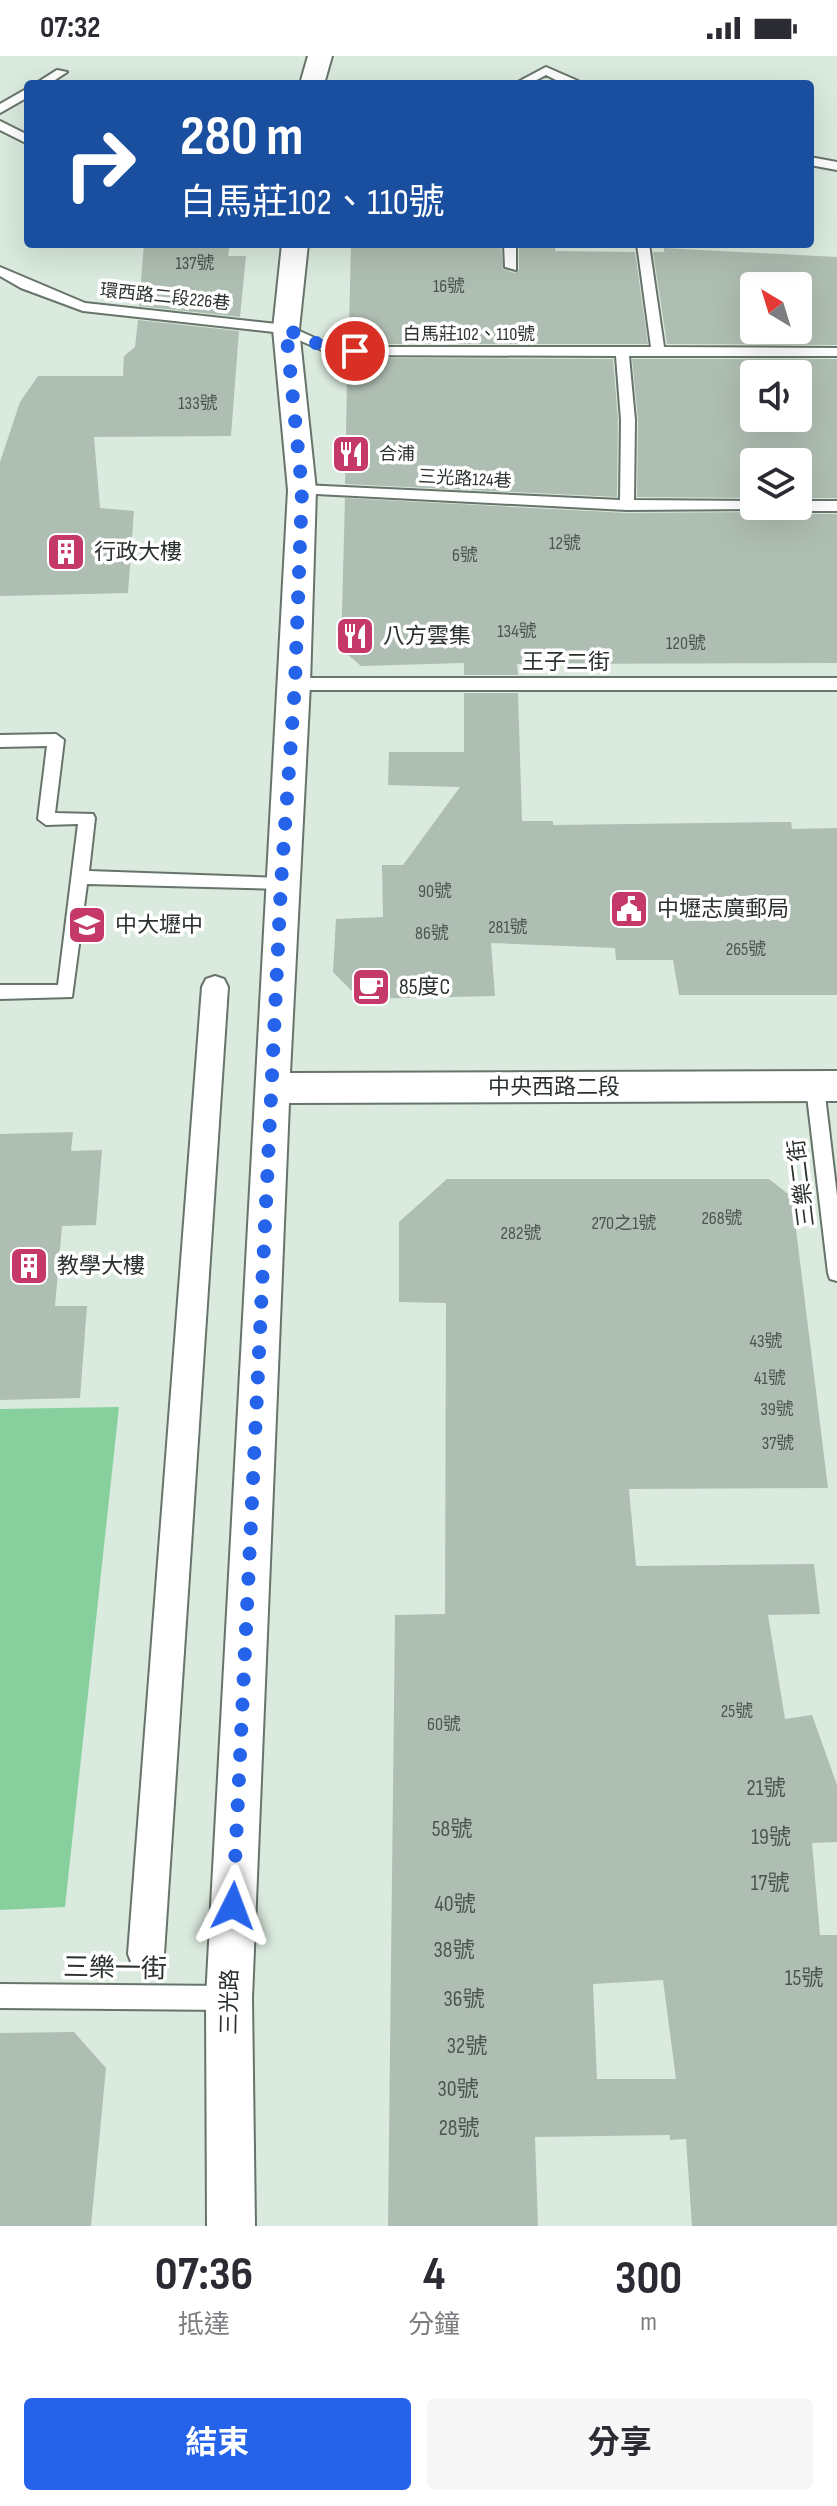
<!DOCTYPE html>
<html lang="zh-TW">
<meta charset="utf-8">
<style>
:root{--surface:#fff;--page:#f7f7f7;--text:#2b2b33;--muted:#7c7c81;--accent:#2563eb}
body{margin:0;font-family:"Sofia Sans Condensed","Noto Sans TC",sans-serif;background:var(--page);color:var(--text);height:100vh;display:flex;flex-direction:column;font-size:30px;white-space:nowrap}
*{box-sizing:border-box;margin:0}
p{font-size:26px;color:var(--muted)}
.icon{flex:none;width:44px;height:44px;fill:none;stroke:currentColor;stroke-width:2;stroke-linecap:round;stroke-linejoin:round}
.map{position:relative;height:2170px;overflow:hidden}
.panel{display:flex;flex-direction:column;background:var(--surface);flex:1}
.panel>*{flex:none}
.banner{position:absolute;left:24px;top:24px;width:790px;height:168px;border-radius:8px;box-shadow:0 8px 32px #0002;background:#1a4fa0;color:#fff;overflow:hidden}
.needle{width:52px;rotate:322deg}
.buttons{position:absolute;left:740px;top:216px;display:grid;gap:16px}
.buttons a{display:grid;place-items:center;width:72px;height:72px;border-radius:8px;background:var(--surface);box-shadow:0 8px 32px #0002;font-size:40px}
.pin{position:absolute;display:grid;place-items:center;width:68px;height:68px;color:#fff;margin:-34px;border:4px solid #fff;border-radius:50%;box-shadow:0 2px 8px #0007}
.me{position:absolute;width:88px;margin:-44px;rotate:3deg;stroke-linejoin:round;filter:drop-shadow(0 0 6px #0008)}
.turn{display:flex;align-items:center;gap:28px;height:168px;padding:0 24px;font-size:36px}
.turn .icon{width:104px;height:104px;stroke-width:2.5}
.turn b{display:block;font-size:56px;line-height:68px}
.eta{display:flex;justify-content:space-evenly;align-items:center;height:136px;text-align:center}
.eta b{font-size:48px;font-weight:700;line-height:56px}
.action{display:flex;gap:16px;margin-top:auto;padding:16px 24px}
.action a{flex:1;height:92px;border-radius:8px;background:var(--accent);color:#fff;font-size:32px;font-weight:700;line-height:92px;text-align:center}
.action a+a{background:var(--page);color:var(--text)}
.status{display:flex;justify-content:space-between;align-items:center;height:56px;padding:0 40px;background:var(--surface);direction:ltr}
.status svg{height:22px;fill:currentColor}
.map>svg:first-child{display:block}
.green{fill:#87d09e}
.building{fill:#afbeb3;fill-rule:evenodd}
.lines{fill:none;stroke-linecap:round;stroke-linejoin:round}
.service-casing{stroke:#66746a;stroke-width:4}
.pedestrian-casing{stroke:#66746a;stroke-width:4}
.minor-casing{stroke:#66746a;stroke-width:4}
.service{fill:#fff;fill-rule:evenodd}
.pedestrian{fill:#fff;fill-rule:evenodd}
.minor{fill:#fff;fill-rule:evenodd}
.route{stroke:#2563eb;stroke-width:14;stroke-dasharray:0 25.2}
.labels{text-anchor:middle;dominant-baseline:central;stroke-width:7;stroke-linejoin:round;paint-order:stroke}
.number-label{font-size:18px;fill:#4c544e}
.far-street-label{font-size:18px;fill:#2b312c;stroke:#fff}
.far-poi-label{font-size:18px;fill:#2b312c;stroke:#fff;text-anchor:start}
.poi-label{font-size:22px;fill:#2b312c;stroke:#fff;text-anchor:start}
.street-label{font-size:22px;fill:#2b312c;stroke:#fff}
.near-number-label{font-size:22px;fill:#4c544e}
.near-street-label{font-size:26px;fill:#2b312c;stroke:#fff}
</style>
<div class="status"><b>07:32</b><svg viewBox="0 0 49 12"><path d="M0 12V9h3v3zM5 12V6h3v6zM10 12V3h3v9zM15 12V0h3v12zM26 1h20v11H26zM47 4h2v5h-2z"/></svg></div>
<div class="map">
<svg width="837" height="2170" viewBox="0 0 837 2170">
<rect width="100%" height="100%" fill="#daeade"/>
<path class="green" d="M119,1351L65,1851L0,1854V1353Z"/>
<path class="building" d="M144,188H230L228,200H246L240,261L139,250Z
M351,188H501L503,213L515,217L519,214V188H556L555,195L635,196L648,288H379L349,272Z
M664,192L837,201V289L667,288L653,196H664ZM754,230H798V274H754Z
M138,264L239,275L231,380L94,381L100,452L134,455L128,537L0,540V406L20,346L38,320H123L124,300L135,291Z
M381,302L613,303L618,364L617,441L345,428L347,325Z
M632,303H837V442H798V406H754V442L637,441L638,364ZM754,318H798V362H754Z
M345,442L627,457L759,456L764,450H781L791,458H837V607L517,608L518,619H464V607L361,610L341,593Z
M464,637H518L522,765H553V769L791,766L792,773L837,772V939H679L673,904H616L615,892L491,887L495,940L360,943L333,916L336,863L383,861L382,809H403L460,731L388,729L389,696H464Z
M73,1076L71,1095L102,1094L96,1169L62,1170L55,1250H87L80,1342L0,1344V1078Z
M447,1123H769L792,1141L828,1432L629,1433L636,1510L814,1508L820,1558L768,1559L785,1663L812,1659L837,1729V1786L812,1787L820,1879H837V2170H692L686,2083L670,2084V2079L535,2081L538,2170H388L395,1559L445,1558L446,1247L399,1246V1166ZM663,1924L676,2023H597L593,1928Z
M74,1976L106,2012L91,2170H0V1977Z"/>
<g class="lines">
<defs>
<path id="service" d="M546,11L578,25L580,28H564L546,19L529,28H514Z
M57,14L67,16L49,28H35Z
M28,32V41L0,57V48Z
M0,65L28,79V88L0,74Z
M810,101L837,106V114L810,109Z
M504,188H516V214L505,211Z
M637,188H649L664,291L837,292V300H629L635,364L634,444L754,445V450H761L759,453L627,454L297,437V431L302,429L620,444L621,364L616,300L333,299L283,277L83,255L21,232L0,220V211L85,247L286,269L335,291H651Z
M798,445H837V455H791L784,450H798Z
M295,622H837V634H295L287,628Z
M56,678L64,684L55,757L93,758L95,762L89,815L281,822L289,828L287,833L87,828L72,941L0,943V929H58L78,768L46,769L38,763L47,690L0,691V679Z
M815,1024L821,1026L824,1031L837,1140V1225L830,1223L828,1217L806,1031L809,1026Z
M0,1928L229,1930L237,1934L241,1942L237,1950L229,1954L0,1952Z"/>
<path id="pedestrian" d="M215,920L224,923L228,931L164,1898L159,1911L146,1916L133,1911L128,1898L202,931L206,923Z"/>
<path id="minor" d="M308,0H332L324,28H300Z
M282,188H308L299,273L316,434L310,628L290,1017L837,1015V1045L289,1047L252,1942L255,2170H207L206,1942L288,434L273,273Z"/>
</defs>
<use href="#service" class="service-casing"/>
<use href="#pedestrian" class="pedestrian-casing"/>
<use href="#minor" class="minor-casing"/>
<use href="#service" class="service"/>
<use href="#pedestrian" class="pedestrian"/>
<use href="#minor" class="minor"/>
</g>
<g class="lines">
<path class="route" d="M233,1850L281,828L295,628L300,489L302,434L286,273L333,295H355"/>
</g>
<defs>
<symbol id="restaurant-square" viewBox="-11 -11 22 22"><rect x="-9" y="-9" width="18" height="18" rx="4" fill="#c5386a" stroke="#fff"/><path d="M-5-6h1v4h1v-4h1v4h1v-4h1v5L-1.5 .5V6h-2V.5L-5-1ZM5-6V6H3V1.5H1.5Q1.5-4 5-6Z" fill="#fff"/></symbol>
<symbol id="building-square" viewBox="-11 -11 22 22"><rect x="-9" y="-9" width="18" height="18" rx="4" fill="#c5386a" stroke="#fff"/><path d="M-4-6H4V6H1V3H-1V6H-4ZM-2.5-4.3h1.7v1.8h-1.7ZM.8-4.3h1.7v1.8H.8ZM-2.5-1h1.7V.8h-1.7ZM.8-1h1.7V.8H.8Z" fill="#fff"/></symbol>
<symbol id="civic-square" viewBox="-11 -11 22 22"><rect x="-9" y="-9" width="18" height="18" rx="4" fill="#c5386a" stroke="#fff"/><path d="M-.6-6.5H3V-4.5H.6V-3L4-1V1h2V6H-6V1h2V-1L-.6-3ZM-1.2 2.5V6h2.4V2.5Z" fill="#fff"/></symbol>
<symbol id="school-square" viewBox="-11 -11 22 22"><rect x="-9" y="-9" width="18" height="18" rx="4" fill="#c5386a" stroke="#fff"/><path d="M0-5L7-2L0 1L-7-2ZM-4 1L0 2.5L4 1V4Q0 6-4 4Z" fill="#fff"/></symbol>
<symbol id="cafe-square" viewBox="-11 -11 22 22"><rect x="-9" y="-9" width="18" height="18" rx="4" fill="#c5386a" stroke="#fff"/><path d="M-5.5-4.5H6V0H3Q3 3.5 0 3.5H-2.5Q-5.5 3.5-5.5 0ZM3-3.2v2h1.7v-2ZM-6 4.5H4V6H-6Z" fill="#fff"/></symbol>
</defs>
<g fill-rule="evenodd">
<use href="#restaurant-square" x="329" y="376" width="44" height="44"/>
<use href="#building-square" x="44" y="474" width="44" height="44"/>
<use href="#restaurant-square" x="333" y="558" width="44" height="44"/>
<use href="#civic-square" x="607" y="831" width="44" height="44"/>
<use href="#school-square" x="65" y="847" width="44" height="44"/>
<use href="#cafe-square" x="349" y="909" width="44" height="44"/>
<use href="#building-square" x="7" y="1188" width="44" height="44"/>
</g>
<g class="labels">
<g class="number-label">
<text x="195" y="207">137號</text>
<text x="449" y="230">16號</text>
<text x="198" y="347">133號</text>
<text x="565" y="487">12號</text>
<text x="465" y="499">6號</text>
<text x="517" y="575">134號</text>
<text x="686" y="587">120號</text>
<text x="435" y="835">90號</text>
<text x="508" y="871">281號</text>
<text x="432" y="877">86號</text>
<text x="746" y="893">265號</text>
<text x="722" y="1162">268號</text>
<text x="624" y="1167">270之1號</text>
<text x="521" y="1177">282號</text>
<text x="766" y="1285">43號</text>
<text x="770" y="1322">41號</text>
<text x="777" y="1353">39號</text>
<text x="778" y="1387">37號</text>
<text x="737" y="1655">25號</text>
<text x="444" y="1668">60號</text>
</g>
<g class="far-street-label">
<text transform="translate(165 241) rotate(6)">環西路二段226巷</text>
<text x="469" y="278">白馬莊102、110號</text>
<text transform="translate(465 423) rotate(3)">三光路124巷</text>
</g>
<g class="far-poi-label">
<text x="379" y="398">合浦</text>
</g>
<g class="poi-label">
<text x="94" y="496">行政大樓</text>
<text x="383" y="580">八方雲集</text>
<text x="657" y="853">中壢志廣郵局</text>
<text x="115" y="869">中大壢中</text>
<text x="399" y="931">85度C</text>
<text x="57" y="1210">教學大樓</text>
</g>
<g class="street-label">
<text x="566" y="606">王子二街</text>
<text x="554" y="1031">中央西路二段</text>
<text transform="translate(802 1127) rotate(-97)">三樂二街</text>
<text transform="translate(230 1946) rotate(-89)">三光路</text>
</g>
<g class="near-number-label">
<text x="766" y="1732">21號</text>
<text x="452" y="1773">58號</text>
<text x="771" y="1781">19號</text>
<text x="770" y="1827">17號</text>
<text x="455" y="1848">40號</text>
<text x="454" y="1894">38號</text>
<text x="804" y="1922">15號</text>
<text x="464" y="1943">36號</text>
<text x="467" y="1990">32號</text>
<text x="458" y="2033">30號</text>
<text x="459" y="2072">28號</text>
</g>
<g class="near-street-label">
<text transform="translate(115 1913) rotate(1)">三樂一街</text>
</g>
</g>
</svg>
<div class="buttons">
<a><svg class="needle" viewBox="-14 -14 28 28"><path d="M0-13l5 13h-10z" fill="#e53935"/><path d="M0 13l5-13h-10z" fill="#7c7c81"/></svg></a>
<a><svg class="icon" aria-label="sound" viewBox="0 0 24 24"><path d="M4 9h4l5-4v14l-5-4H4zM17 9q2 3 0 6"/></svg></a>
<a><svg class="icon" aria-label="layers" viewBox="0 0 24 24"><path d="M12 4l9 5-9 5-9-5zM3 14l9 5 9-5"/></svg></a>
</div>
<div class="pin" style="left:355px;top:295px;background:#d93025"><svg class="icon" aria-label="arrive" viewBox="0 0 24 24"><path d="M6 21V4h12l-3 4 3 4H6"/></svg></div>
<svg class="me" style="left:233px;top:1850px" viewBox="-20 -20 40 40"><path d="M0-17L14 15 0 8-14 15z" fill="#2563eb" stroke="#fff" stroke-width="4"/></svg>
<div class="banner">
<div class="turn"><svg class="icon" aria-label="right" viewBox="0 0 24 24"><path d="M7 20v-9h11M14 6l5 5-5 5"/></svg><div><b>280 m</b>白馬莊102、110號</div></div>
</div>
</div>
<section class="panel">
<div class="eta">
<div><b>07:36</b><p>抵達</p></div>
<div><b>4</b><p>分鐘</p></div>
<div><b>300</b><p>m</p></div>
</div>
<div class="action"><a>結束</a><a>分享</a></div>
</section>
